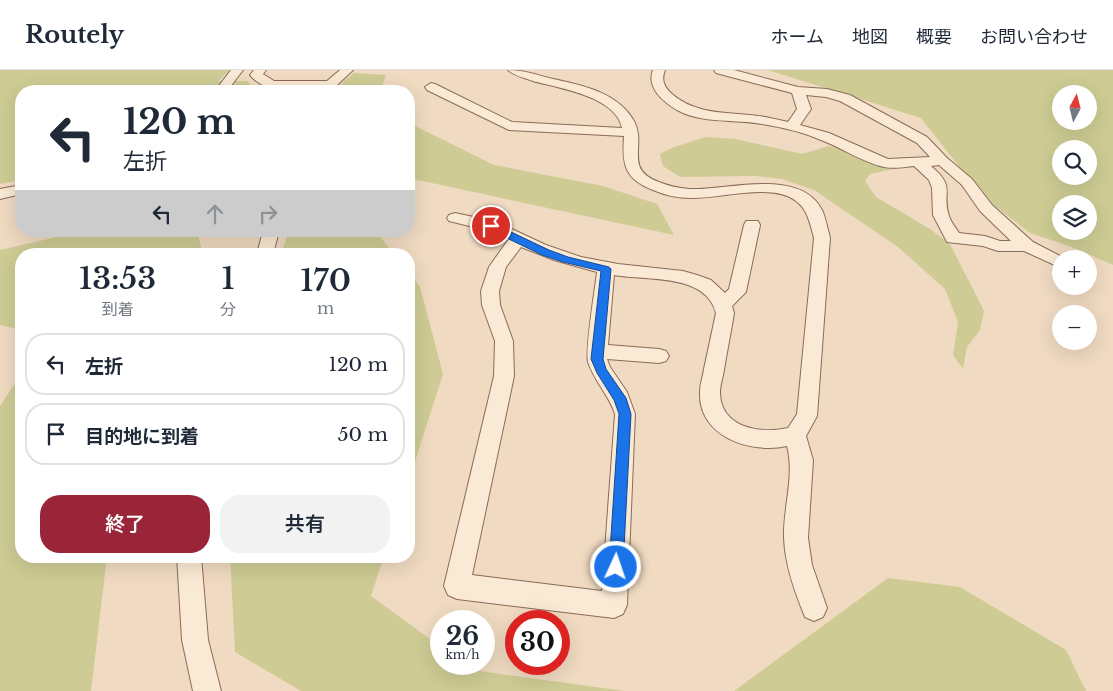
<!DOCTYPE html>
<html lang="ja">
<meta charset="utf-8">
<style>
:root{--surface:#fff;--page:#f2f2f3;--text:#1f2937;--muted:#747a83;--line:#e0e1e3;--accent:#9b2538}
body{margin:0;font-family:"Libre Baskerville","Noto Sans JP",serif;background:var(--page);color:var(--text);height:100vh;display:flex;flex-direction:column;font-size:19px;white-space:nowrap}
*{box-sizing:border-box;margin:0}
p{font-size:16px;color:var(--muted)}
.icon{flex:none;width:28px;height:28px;fill:none;stroke:currentColor;stroke-width:2;stroke-linecap:round;stroke-linejoin:round}
.map{position:relative;flex:1;overflow:hidden}
.sheet{position:absolute;left:15px;top:178px;width:400px;height:315px;display:flex;flex-direction:column;background:var(--surface);border-radius:20px;box-shadow:0 5px 20px #0002}
.sheet>*{flex:none}
.banner{position:absolute;left:15px;top:15px;width:400px;height:152px;border-radius:20px;box-shadow:0 5px 20px #0002;background:#fff;color:var(--text);overflow:hidden}
.needle{width:32px;rotate:7deg}
.buttons{position:absolute;left:1052px;top:15px;display:grid;gap:10px}
.buttons a{display:grid;place-items:center;width:45px;height:45px;border-radius:50%;background:var(--surface);box-shadow:0 5px 20px #0002;font-size:25px}
.speed{position:absolute;left:430px;top:540px;display:flex;gap:10px;font-size:25px;font-weight:700;text-align:center}
.speed>*{display:grid;place-content:center;width:65px;height:65px;border-radius:50%;background:var(--surface);box-shadow:0 5px 20px #0002;line-height:1}
.speed small{font-size:12px;font-weight:400}
.speed .limit{border:8px solid #d22;background:#fff;color:#111}
.pin{position:absolute;display:grid;place-items:center;width:42px;height:42px;color:#fff;margin:-21px;border:2px solid #fff;border-radius:50%;box-shadow:0 1px 5px #0007}
.me{position:absolute;width:55px;margin:-28px;rotate:3deg;stroke-linejoin:round;filter:drop-shadow(0 0 4px #0008)}
.turn{display:flex;align-items:center;gap:18px;height:105px;padding:0 25px;font-size:22px}
.turn .icon{width:65px;height:65px;stroke-width:2.5}
.turn b{display:block;font-size:35px;line-height:42px}
.lanes{display:flex;align-items:center;height:48px;padding:0 25px;background:#0003;justify-content:center;gap:25px;direction:ltr}
.lanes .off{opacity:.35}
.eta{display:flex;justify-content:space-evenly;align-items:center;height:85px;text-align:center}
.eta b{font-size:30px;font-weight:600;line-height:35px}
.button{display:flex;gap:10px;margin-top:auto;padding:10px 25px}
.button a{flex:1;height:58px;border-radius:20px;background:var(--accent);color:#fff;font-size:20px;font-weight:600;line-height:58px;text-align:center}
.button a+a{background:var(--page);color:var(--text)}
ul{padding:0;list-style:none}
li{display:flex;align-items:center;gap:15px;height:62px;margin:0 10px 8px;padding:0 15px;border:2px solid var(--line);border-radius:20px}
li div{flex:1}
li b{display:block;font-size:19px}
li em{font-style:normal}
header{display:flex;align-items:center;gap:30px;box-sizing:border-box;height:70px;padding:0 25px;background:var(--surface);border-bottom:1px solid var(--line)}
header strong{font-size:24px}
nav{display:flex;gap:28px;margin-inline-start:auto;font-size:18px}
.map>svg:first-child{display:block}
.green{fill:#cecc94;fill-rule:evenodd}
.lines{fill:none;stroke-linecap:round;stroke-linejoin:round}
.minor-casing{stroke:#8a6b57;stroke-width:2}
.minor{fill:#fae9d4;fill-rule:evenodd}
.route{fill:#1a73e8;stroke:#114b97}
</style>
<header>
<strong>Routely</strong>
<nav><a>ホーム</a><a>地図</a><a>概要</a><a>お問い合わせ</a></nav>
</header>
<div class="map">
<svg width="1113" height="621" viewBox="0 0 1113 621">
<rect width="100%" height="100%" fill="#f0dac1"/>
<path class="green" d="M0,0H230L218,11H247L256,21H21V110L0,114Z
M768,0H1113V195L1072,177L1030,163L983,127L921,48ZM1061,24H1089V51H1061ZM1061,79H1089V106H1061ZM1061,134H1089V161H1061Z
M354,3L386,5L380,21H339L342,13Z
M409,41L413,55L494,95L603,116L657,134L674,165L413,109L409,116Z
M706,67L735,69L802,84L829,76L898,98L870,104L865,111L876,127L930,159L950,174L984,241L980,260L967,277L963,299L953,285L958,252L945,219L898,177L814,120L782,109L756,106L680,107L663,96L660,84L674,77Z
M83,161H197L203,184H21V260L0,255V180Z
M289,161H385L381,168L394,184H281Z
M409,202L420,217L443,304L409,410Z
M21,304V486H107L91,621H0V336Z
M230,486H384L371,526L441,577V594H464L472,600L625,621H301L235,582Z
M888,508L960,517L1066,580L1086,621H734Z"/>
<g class="lines">
<defs>
<path id="minor" d="M231,0H243L227,21H215Z
M254,0H266L263,4L274,11H327L340,0H353L336,16L335,21H323V19C299,19 267,26 250,5Z
M508,0C523,0 534,4 549,8C580,15 617,21 634,51C647,75 623,99 659,112C669,116 678,118 689,119C727,121 802,96 823,142C826,150 828,160 830,168L817,346L806,366L813,390L808,468L812,495L827,538L823,547L814,551L805,547C795,523 785,495 784,468C783,437 795,406 787,376C751,384 698,367 700,322C700,314 703,306 704,299C708,280 712,262 716,243C706,203 647,211 614,205L608,275L659,279L666,281L669,286L666,291L659,293L607,289L610,297L627,322L635,344L627,535L623,544L614,548L457,529L448,525L444,516L494,306L495,271L482,235L481,221L489,197L508,170L486,160L449,151L447,148L449,145L455,143L497,152L546,175L581,187L618,194L683,201L697,205L711,210L725,223L729,219L744,155L746,151H758L760,155L746,222L732,236L734,243C731,262 727,281 724,300C723,307 720,315 720,323C721,358 760,364 788,358L797,344L814,168C810,154 808,140 796,131C773,112 719,129 690,128C677,128 665,125 653,120C624,109 622,94 624,66L509,60L427,20L425,17L431,13L435,14L512,52L622,58C616,26 558,18 533,11C525,8 514,6 508,0ZM521,177L554,190L597,202C595,219 585,279 588,292C594,311 609,325 615,344L602,521L472,505L514,306L513,271L500,235L499,221L506,197Z
M653,0H665C661,10 664,17 672,24C696,45 728,42 758,46C768,47 778,50 788,52L797,39L792,23L716,3L714,0H734L798,17L827,19L850,25L927,67L947,88L972,109L992,135L1033,172L1066,189H1061V196L1059,197L1024,181H998L983,176L947,172L933,145L932,118L929,110L914,96C905,97 893,99 884,97C864,93 840,77 821,70C803,62 781,57 762,54C735,49 704,54 679,41C664,33 646,18 653,0ZM806,25L826,27L840,31L917,73L930,87L888,89L829,63L800,55L811,39ZM939,95L962,115L980,141L1011,171H1000L985,166L959,163C956,158 951,152 949,146C941,121 957,118 931,96Z
M21,115V124L0,129V119Z
M263,161H279L273,184H257Z
M177,486H201L208,570L221,621H193L182,570Z"/>
</defs>
<use href="#minor" class="minor-casing"/>
<use href="#minor" class="minor"/>
</g>
<path class="route" d="M488,154H494L549,180L568,187L609,197L611,199L603,289L606,299L626,328L631,344L623,497L621,501L616,504L611,501L609,497L619,344L614,330L597,303L591,289L601,201L563,192L542,185L488,159Z"/>
</svg>
<div class="buttons">
<a><svg class="needle" viewBox="-14 -14 28 28"><path d="M0-13l5 13h-10z" fill="#e53935"/><path d="M0 13l5-13h-10z" fill="#747a83"/></svg></a>
<a><svg class="icon" aria-label="search" viewBox="0 0 24 24"><circle cx="10" cy="10" r="6"/><path d="M15 15l6 6"/></svg></a>
<a><svg class="icon" aria-label="layers" viewBox="0 0 24 24"><path d="M12 4l9 5-9 5-9-5zM3 14l9 5 9-5"/></svg></a>
<a>+</a>
<a>−</a>
</div>
<div class="speed"><div>26<small>km/h</small></div><div class="limit">30</div></div>
<div class="pin" style="left:491px;top:156px;background:#d93025"><svg class="icon" aria-label="arrive" viewBox="0 0 24 24"><path d="M6 21V4h12l-3 4 3 4H6"/></svg></div>
<svg class="me" style="left:616px;top:497px" viewBox="-20 -20 40 40"><circle r="17" fill="#1a73e8" stroke="#fff" stroke-width="3"/><path d="M0-11L8 9 0 5-8 9z" fill="#fff"/></svg>
<div class="banner">
<div class="turn"><svg class="icon" aria-label="left" viewBox="0 0 24 24"><path d="M17 20v-9H6M10 6l-5 5 5 5"/></svg><div><b>120 m</b>左折</div></div>
<div class="lanes"><svg class="icon" aria-label="left" viewBox="0 0 24 24"><path d="M17 20v-9H6M10 6l-5 5 5 5"/></svg><svg class="icon off" aria-label="ahead" viewBox="0 0 24 24"><path d="M12 20V5M6 11l6-6 6 6"/></svg><svg class="icon off" aria-label="right" viewBox="0 0 24 24"><path d="M7 20v-9h11M14 6l5 5-5 5"/></svg></div>
</div>
<section class="sheet">
<div class="eta">
<div><b>13:53</b><p>到着</p></div>
<div><b>1</b><p>分</p></div>
<div><b>170</b><p>m</p></div>
</div>
<ul>
<li><svg class="icon" aria-label="left" viewBox="0 0 24 24"><path d="M17 20v-9H6M10 6l-5 5 5 5"/></svg><div><b>左折</b></div><em>120 m</em></li>
<li><svg class="icon" aria-label="arrive" viewBox="0 0 24 24"><path d="M6 21V4h12l-3 4 3 4H6"/></svg><div><b>目的地に到着</b></div><em>50 m</em></li>
</ul>
<div class="button"><a>終了</a><a>共有</a></div>
</section>
</div>
